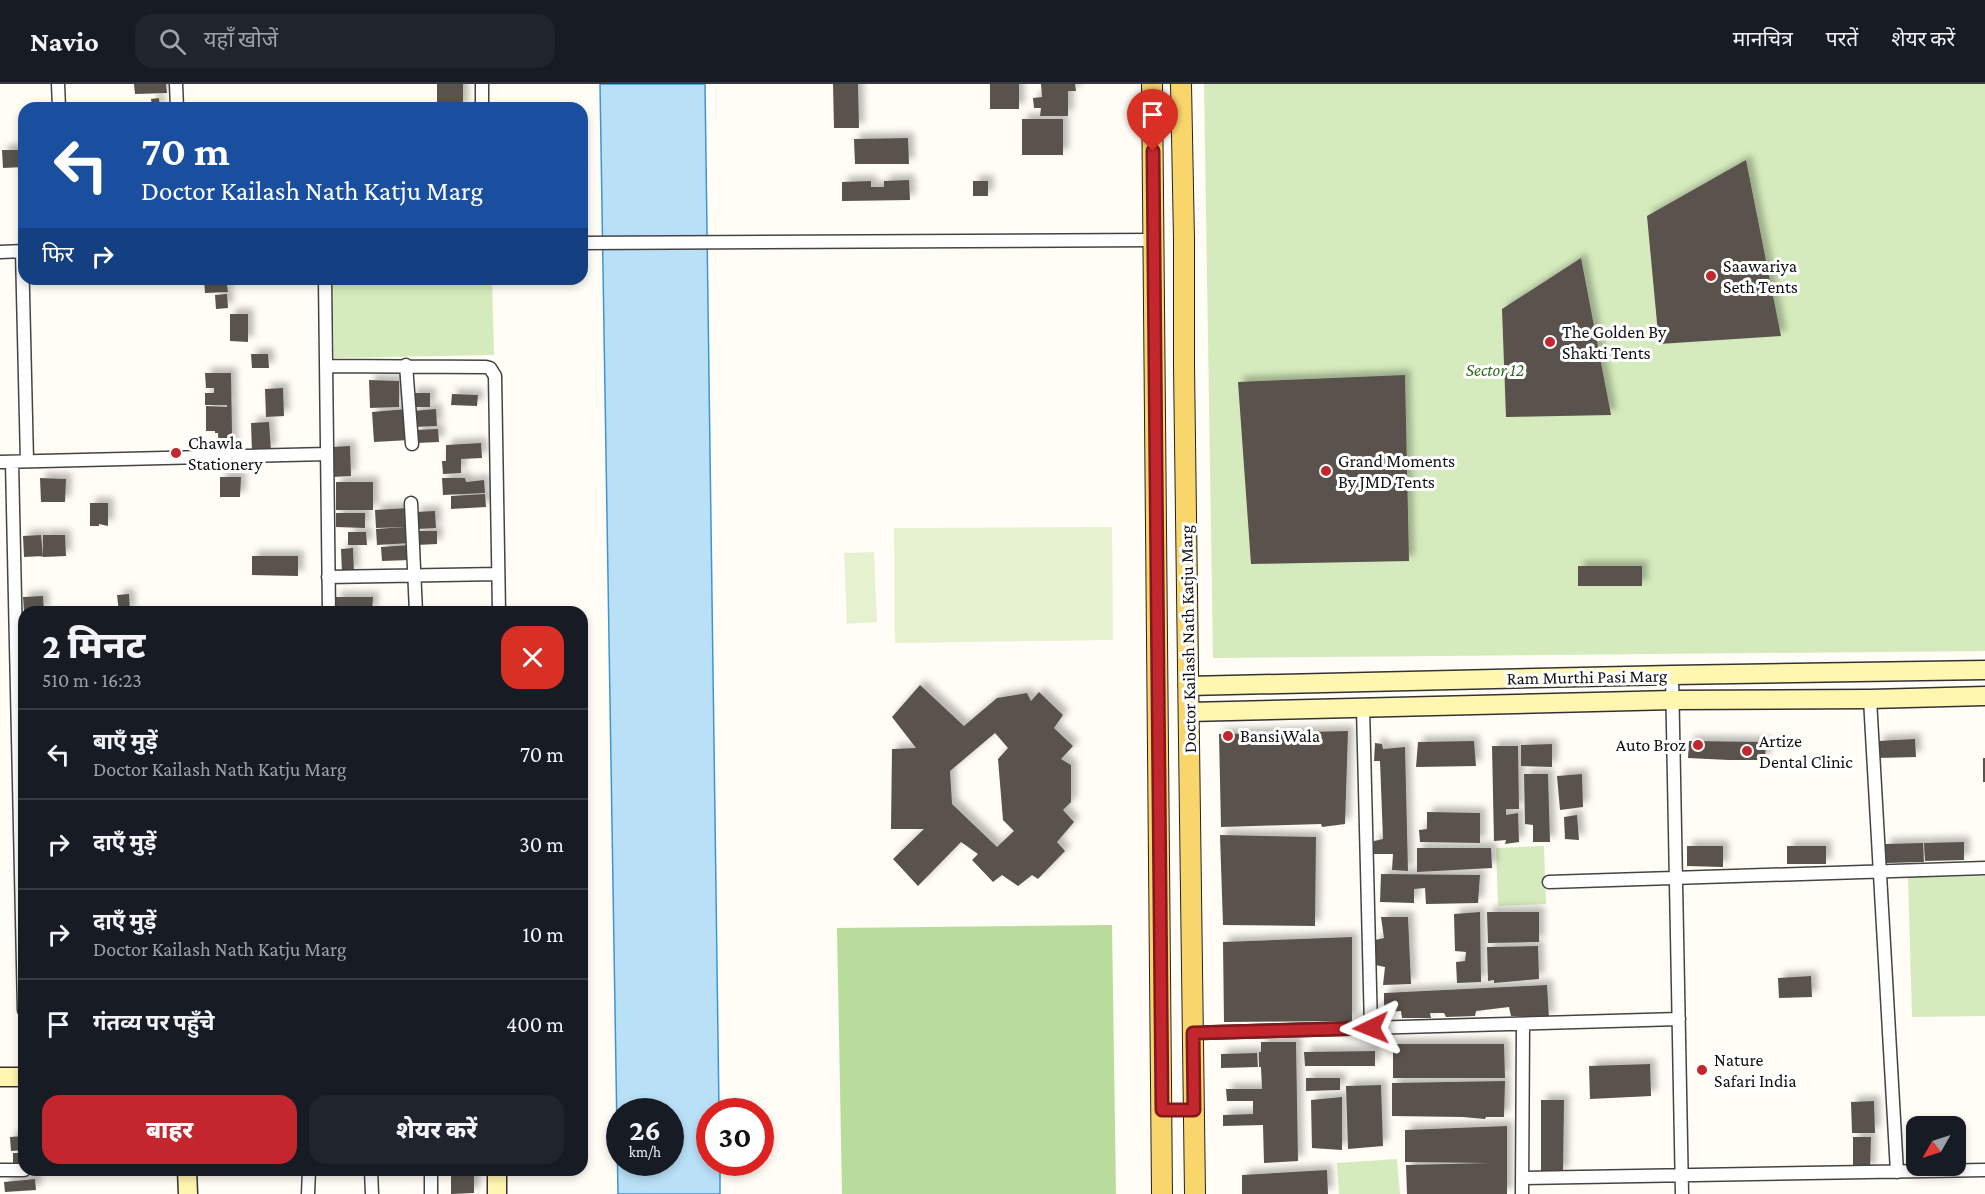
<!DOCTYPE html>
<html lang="hi">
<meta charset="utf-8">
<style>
:root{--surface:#171b24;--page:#20242c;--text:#f1f3f6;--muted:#9ea1a6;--line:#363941;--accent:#c4262e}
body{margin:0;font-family:"Crimson Pro","Noto Sans Devanagari",serif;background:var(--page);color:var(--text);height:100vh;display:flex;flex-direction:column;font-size:22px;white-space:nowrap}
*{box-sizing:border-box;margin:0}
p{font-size:20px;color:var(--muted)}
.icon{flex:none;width:33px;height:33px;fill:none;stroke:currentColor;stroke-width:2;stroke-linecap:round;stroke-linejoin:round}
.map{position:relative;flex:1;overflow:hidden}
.sheet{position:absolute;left:18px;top:522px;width:570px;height:570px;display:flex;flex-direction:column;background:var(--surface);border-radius:18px;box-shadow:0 3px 9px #0003}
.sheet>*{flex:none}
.banner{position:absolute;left:18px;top:18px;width:570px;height:183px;border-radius:18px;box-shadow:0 3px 9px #0003;background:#1a4fa0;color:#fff;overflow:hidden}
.needle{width:39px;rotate:231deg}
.fabs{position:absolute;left:1906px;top:1032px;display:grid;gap:12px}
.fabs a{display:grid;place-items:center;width:60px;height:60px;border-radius:12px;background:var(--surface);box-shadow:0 3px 9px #0003;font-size:30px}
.speed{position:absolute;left:606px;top:1014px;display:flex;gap:12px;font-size:30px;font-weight:700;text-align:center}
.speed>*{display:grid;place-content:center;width:78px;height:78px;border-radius:50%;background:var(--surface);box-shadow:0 3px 9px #0003;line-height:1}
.speed small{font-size:15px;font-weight:400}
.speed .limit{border:9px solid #d22;background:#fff;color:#111}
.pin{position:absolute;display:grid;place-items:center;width:51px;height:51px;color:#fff;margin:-62px -26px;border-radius:50% 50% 50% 0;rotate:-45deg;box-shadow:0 0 6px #0007}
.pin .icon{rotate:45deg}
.me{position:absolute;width:66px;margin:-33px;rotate:268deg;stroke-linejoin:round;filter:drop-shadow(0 0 4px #0008)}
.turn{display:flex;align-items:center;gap:21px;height:126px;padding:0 24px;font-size:27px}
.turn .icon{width:78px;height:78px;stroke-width:2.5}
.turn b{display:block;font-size:42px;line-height:51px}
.then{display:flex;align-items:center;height:57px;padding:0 24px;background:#0003;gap:12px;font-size:22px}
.round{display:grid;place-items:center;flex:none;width:63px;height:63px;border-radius:18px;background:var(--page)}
.summary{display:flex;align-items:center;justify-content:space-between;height:102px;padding:0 24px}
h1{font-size:36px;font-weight:800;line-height:45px}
.button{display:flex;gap:12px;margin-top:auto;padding:12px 24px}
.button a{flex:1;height:69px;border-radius:18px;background:var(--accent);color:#fff;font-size:24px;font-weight:800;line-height:69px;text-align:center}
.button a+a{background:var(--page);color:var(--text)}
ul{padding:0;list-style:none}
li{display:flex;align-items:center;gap:18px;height:90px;padding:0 24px;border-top:2px solid var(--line)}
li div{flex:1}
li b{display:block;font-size:22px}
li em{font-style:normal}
header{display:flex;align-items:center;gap:36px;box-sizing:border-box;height:84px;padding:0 30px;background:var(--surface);border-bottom:2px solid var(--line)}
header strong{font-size:28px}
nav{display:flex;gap:33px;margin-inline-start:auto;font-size:21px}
.search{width:420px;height:54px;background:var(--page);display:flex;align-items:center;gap:15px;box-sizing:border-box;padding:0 21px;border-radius:18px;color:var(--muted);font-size:22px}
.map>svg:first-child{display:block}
.green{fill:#d5ebbd}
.forest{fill:#b9dc9c}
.pitch{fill:#e6f2cf}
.water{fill:#b9e0f7;stroke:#3f96cf;stroke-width:1.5;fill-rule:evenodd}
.building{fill:#5a524d;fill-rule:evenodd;filter:url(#shadow)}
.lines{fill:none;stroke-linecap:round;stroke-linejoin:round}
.street-casing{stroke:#444;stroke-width:15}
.secondary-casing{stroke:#333;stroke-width:21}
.primary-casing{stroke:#222;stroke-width:22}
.street{stroke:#fff;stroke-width:12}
.secondary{stroke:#fff6b0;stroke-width:18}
.primary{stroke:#f9d66b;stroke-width:20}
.route-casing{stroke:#7f191e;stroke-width:15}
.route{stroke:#c4262e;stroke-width:10}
.poi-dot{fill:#c4262e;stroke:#fff;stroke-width:2}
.labels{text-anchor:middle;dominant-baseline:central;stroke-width:6;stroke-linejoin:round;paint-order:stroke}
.poi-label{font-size:18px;fill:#111;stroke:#fff;text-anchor:start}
.park-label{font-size:18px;font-style:italic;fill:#2f6b1f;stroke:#fff}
.street-label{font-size:18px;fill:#111;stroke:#fff}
</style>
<header>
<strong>Navio</strong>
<div class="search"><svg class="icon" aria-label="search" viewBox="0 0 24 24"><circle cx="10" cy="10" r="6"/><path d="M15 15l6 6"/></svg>यहाँ खोजें</div>
<nav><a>मानचित्र</a><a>परतें</a><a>शेयर करें</a></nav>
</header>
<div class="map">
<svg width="1985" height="1110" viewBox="0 0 1985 1110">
<defs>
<filter id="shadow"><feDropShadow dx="5.5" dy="-5.5" stdDeviation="3" flood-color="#0004"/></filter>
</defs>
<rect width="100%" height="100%" fill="#fffdf5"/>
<path class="green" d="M1204,0H1985V567L1213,574Z
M332,195H492L494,271L334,274Z
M1544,762L1546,820L1498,822L1496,764Z
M1985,792V932L1912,933L1908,793Z
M1397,1075L1400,1110H1339L1337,1079Z"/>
<path class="forest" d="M1112,841L1116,1110H842L837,844Z"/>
<path class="pitch" d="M1112,443L1113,556L895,559L894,444Z
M874,468L877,538L847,540L844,469Z"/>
<path class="water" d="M600,0H705L719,1027L710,1028V1078L720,1079V1110H618ZM620,1028H670V1078H620Z"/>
<path class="building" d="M134,0H166L167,9L135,10Z
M437,0H463V24H437Z
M833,0H858L859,44H834Z
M990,0H1019V25H990Z
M1041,0H1075L1076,7H1068V32H1040L1041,24H1034L1033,14L1042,13Z
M159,14L160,24H152L151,15Z
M1022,35H1063V71H1022Z
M908,54L909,80H855L854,55Z
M2,66H24V83L3,84Z
M1746,76L1781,252L1659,260L1647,132Z
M909,96L910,116L842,117V98L871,97V103H884V97Z
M973,97H988V112H973Z
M1581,174L1611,331L1506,333L1502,225Z
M204,195H226L228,208L205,209Z
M227,210L228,224L216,225L215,211Z
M230,230H248V258L230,257Z
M251,270H268L269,284H252Z
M205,289H231L232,350L233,369H219L218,349H215V347H206V322L227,323V321H205V309H214V304H206Z
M1405,291L1409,477L1251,480L1238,298Z
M369,296L399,297V323L370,324Z
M283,304L284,332L266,333L265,305Z
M411,309H430V323H411Z
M452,310L478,311L477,322L451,321Z
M407,325L409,356L374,358L372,328Z
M436,325L437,342L413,343L412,327Z
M269,338L271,367L252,368L251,339Z
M438,345L439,358L416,359L415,346Z
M481,359L482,374L461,375V389L443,390L442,377H446V361Z
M350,362L351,392L332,393L331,363Z
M220,393H241L240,413H220Z
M40,394L66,395L65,418H41Z
M442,394H465L466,398L484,396L485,409L443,411Z
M336,398H373V426H336Z
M485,410L486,423L451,425V412Z
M90,419H108V442L99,440V442H90Z
M408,424L411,459L377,461L376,445L405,443L376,444L375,426Z
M435,427L436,444L416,445L415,428Z
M336,429H365V444L336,443Z
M415,447H437V460L416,461Z
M348,448H366L367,461H348Z
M41,451L43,472L24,473L23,452Z
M43,451H65L66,472L43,473Z
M410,461V476L382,477L381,463Z
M353,464L354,489H342L341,465Z
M252,472H298V492L252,491Z
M1578,482H1642V502H1578Z
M129,510L130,528H119L117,511Z
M43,512L44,528H24L23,513Z
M335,513H373L372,528L336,527Z
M920,601L964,642L997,614L1027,609L1031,617L1039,608L1063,631L1054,644L1073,662L1061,675L1071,681V718L1063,726L1074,738L1057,758L1065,767L1038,795L1032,791L1018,802L1002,791L993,798L972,776L978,770L961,758L918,802L893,775L924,745H891L892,665L916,664L892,633ZM995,649L1008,664L998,675L1003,736L1014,747L997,763L952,720L950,687Z
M1348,647L1345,740L1322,743L1321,740L1221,743L1219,650Z
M1915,655L1916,673L1879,674L1878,657Z
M1474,657L1476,682L1416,683L1418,658Z
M1689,657L1766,658L1765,676H1729V669V676L1688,674Z
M1375,659L1382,660L1383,665L1405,663L1408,787L1392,786L1393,770H1373L1374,757L1383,755L1380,677H1374Z
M1552,660V683L1521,682V661Z
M1492,662H1518L1519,725H1506V731L1518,729L1519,758L1505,760L1506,756L1494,757Z
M1983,674H1985V698H1983Z
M1524,690H1548L1550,758H1533V741L1525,740Z
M1582,690L1583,723L1560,726L1557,692Z
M1427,728L1480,729V759L1420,758L1419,746L1427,745Z
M1577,731L1579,756L1565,755L1564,733Z
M1220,751L1316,753L1315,842L1223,841Z
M1964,758V776L1925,777L1924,759Z
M1923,759L1924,778L1886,779L1885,760Z
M1687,762H1723V783L1687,782Z
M1787,762H1826V780H1787Z
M1417,764H1491L1492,784L1417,788Z
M1381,790L1480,791L1478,819L1426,820L1425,804L1414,805V819L1380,818Z
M1480,828L1481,898L1457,899L1456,878L1465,877L1466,868L1455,867L1454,830Z
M1487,828H1539V858L1488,859Z
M1381,833H1408L1411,900L1383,901L1385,883L1375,881V856L1384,854Z
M1352,853V937L1224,938L1223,858Z
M1538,862L1539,895L1494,899V896L1488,897L1487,863Z
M1811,892L1812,913L1779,914L1778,894Z
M1547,901L1549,934L1511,932L1509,923L1476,927L1475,932L1446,933L1444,929H1430L1431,934H1402L1401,927L1384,928V909Z
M1261,958H1296L1298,1077L1264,1079L1263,1041L1223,1042V1031L1253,1030V1017H1227L1226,1005H1262L1261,983H1259V968H1261Z
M1393,960H1504L1505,994H1393Z
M1375,967V982H1305L1304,968Z
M1257,969L1258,983L1221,984V970Z
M1650,980L1651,1012L1590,1015L1589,982Z
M1306,994H1340V1006L1306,1007Z
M1505,997L1504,1033H1486L1485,1035L1463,1033L1392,1032V999Z
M1381,1001L1383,1062L1348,1065L1346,1002Z
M1342,1013V1066L1312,1064L1311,1016Z
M1541,1016H1564L1563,1089L1541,1090Z
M1874,1017L1875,1049H1852L1851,1018Z
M1507,1042V1110H1407L1406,1081L1489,1079L1405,1078V1046Z
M24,1052V1066L11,1067L10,1053Z
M1853,1053H1871L1870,1086H1853Z
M13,1069H24V1082H13Z
M253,1086H296V1090L253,1091Z
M1327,1086L1328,1110H1242V1091Z
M451,1090H474V1109L451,1110Z
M35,1095L36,1106L5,1108L4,1098Z"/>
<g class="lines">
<defs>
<path id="street" d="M58,0L59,24
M176,0L177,24
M482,0V24
M582,159L1155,156
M22,167L27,377
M0,168L24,167
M325,195L329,528
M406,281L412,360
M326,282L486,283L490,284L495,292L499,528
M0,378L327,370
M12,378L24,926
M411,419L416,528
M328,493L498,490
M1672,591L1682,1110
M1870,615L1897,1088
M1363,624L1371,944
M1549,798L1985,784
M1193,949L1679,935
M0,1086H24
M371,1086L372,1110
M431,1086V1110
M1522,1094L1985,1086
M308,1110L309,1086
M1522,1110L1523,940"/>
<path id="secondary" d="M1188,602L1672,591L1985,586
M1189,628L1673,616L1870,615L1985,612
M0,993H24
M187,1086L188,1110
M497,1086V1110"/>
<path id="primary" d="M1152,0L1162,1110
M1181,0L1184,155V281L1195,1110"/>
</defs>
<use href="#street" class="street-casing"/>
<use href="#secondary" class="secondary-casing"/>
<use href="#primary" class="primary-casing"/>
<use href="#street" class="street"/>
<use href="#secondary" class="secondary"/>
<use href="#primary" class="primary"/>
</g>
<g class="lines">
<defs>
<path id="route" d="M1153,67L1162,1026H1194L1193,949L1371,944"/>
</defs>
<use href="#route" class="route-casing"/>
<use href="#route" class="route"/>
</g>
<g class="poi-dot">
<circle cx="1711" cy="192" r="6"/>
<circle cx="1550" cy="258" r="6"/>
<circle cx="176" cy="369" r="6"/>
<circle cx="1326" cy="387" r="6"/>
<circle cx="1228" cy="652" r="6"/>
<circle cx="1698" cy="661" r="6"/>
<circle cx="1747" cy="667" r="6"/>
<circle cx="1702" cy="986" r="6"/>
</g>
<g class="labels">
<g class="poi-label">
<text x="1723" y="182">Saawariya<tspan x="1723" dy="21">Seth Tents</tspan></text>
<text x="1562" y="248">The Golden By<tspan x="1562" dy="21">Shakti Tents</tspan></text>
<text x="188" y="359">Chawla<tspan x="188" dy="21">Stationery</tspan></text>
<text x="1338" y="377">Grand Moments<tspan x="1338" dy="21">By JMD Tents</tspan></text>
<text x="1240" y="652">Bansi Wala</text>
<text x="1759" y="657">Artize<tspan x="1759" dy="21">Dental Clinic</tspan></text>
<text x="1686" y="661" text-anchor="end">Auto Broz</text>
<text x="1714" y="976">Nature<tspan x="1714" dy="21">Safari India</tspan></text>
</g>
<g class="park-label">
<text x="1495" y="286">Sector 12</text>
</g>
<g class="street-label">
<text transform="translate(1188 555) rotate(-91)">Doctor Kailash Nath Katju Marg</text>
<text transform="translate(1587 593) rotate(-1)">Ram Murthi Pasi Marg</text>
</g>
</g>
</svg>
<div class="fabs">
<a><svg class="needle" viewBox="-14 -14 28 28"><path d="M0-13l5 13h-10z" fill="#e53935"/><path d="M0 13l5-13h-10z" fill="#9ea1a6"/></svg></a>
</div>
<div class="speed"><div>26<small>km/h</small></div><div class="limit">30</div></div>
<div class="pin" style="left:1153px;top:67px;background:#d93025"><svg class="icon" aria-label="arrive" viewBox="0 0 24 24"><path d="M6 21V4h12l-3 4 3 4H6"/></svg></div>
<svg class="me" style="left:1371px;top:944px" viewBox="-20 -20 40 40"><path d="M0-17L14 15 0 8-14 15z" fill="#c4262e" stroke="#fff" stroke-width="4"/></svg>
<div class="banner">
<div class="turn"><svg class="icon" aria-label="left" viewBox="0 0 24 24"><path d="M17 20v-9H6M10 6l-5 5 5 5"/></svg><div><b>70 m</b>Doctor Kailash Nath Katju Marg</div></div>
<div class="then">फिर<svg class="icon" aria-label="right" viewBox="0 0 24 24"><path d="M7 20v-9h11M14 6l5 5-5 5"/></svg></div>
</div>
<section class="sheet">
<div class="summary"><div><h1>2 मिनट</h1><p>510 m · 16:23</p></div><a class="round" style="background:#d93025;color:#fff"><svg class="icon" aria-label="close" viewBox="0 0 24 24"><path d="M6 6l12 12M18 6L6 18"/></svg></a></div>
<ul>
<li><svg class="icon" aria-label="left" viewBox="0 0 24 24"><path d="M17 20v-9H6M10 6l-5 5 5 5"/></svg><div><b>बाएँ मुड़ें</b><p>Doctor Kailash Nath Katju Marg</p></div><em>70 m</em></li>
<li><svg class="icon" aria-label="right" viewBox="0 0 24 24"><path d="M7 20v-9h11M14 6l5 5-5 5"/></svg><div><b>दाएँ मुड़ें</b></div><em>30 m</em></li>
<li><svg class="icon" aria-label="right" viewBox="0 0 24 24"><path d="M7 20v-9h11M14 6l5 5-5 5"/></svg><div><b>दाएँ मुड़ें</b><p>Doctor Kailash Nath Katju Marg</p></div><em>10 m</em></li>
<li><svg class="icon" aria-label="arrive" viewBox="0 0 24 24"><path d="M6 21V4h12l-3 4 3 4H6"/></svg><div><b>गंतव्य पर पहुँचे</b></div><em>400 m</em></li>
</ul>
<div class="button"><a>बाहर</a><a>शेयर करें</a></div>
</section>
</div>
